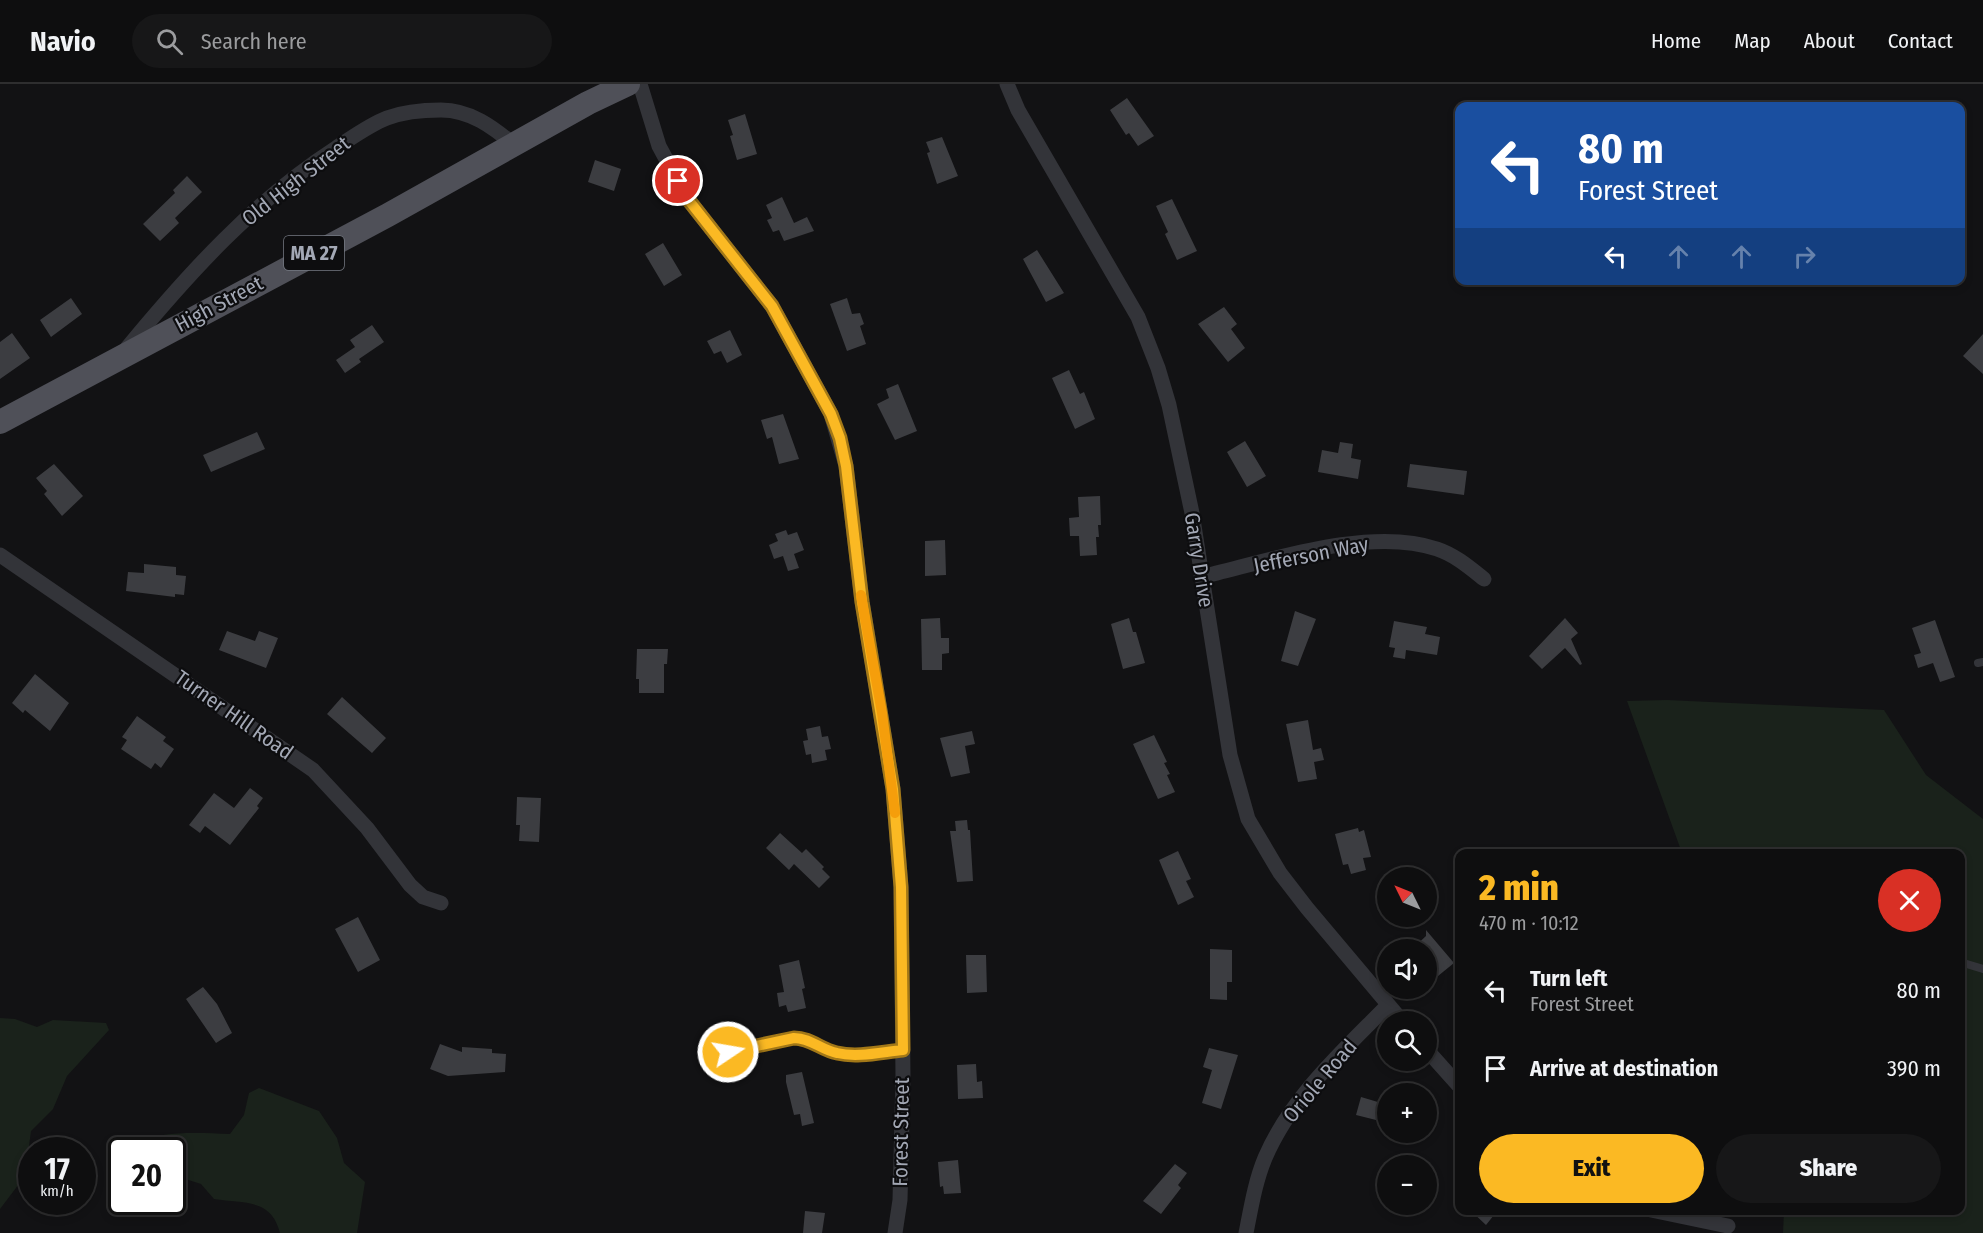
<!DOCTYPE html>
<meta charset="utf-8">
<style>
:root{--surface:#0e0e0f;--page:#171718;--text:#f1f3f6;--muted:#9b9c9e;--line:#2e2e2f;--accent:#fbb923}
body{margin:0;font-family:"Fira Sans Condensed",sans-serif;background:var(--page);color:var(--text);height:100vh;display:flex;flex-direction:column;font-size:22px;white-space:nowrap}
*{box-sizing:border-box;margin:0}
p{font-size:20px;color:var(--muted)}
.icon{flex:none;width:33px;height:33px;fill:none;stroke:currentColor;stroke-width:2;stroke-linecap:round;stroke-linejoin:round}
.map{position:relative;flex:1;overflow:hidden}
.side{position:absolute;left:1455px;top:765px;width:510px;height:366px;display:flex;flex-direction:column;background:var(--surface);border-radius:12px;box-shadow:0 3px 9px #0003,0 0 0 2px var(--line)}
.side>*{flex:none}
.banner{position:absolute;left:1455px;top:18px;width:510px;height:183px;border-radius:12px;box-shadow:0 3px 9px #0003,0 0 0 2px var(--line);background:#1a4fa0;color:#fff;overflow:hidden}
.needle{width:39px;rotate:313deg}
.controls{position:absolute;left:1377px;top:783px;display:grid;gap:12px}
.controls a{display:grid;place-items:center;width:60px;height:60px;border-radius:50%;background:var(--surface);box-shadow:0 3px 9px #0003,0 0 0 2px var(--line);font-size:30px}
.speed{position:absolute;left:18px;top:1053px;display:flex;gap:12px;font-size:30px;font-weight:700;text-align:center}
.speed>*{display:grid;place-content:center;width:78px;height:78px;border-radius:50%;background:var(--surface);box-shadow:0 3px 9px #0003,0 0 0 2px var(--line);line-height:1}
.speed small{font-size:15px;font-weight:400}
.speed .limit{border:3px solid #111;border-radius:9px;background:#fff;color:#111}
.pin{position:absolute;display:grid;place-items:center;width:51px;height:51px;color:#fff;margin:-26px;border:3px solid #fff;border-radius:50%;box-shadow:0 2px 6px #0007}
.me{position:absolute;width:66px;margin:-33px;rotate:78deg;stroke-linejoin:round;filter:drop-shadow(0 0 4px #0008)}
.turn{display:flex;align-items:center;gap:21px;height:126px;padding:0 24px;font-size:27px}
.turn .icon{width:78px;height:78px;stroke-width:2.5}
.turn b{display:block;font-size:42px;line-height:51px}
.lanes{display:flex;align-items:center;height:57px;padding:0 24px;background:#0003;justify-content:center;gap:30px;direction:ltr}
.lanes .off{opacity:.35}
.round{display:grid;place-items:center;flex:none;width:63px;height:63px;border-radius:32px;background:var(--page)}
.headline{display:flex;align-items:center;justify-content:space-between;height:102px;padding:0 24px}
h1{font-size:36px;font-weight:800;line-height:45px;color:var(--accent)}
.action{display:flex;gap:12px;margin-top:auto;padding:12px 24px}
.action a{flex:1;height:69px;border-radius:36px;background:var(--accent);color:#111;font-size:24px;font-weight:800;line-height:69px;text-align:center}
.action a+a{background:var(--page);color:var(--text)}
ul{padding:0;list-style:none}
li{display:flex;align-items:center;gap:18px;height:78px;padding:0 24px}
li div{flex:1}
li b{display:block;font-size:22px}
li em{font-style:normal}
header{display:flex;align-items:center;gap:36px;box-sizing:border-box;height:84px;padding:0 30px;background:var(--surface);border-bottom:2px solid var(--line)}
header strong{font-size:28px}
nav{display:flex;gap:33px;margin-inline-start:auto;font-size:21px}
.search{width:420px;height:54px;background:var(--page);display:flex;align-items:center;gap:15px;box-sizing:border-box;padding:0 21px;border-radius:33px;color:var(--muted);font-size:22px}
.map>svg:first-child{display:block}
.green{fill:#1a221b}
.building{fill:#3c3d41}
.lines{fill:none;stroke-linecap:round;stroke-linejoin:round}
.service{stroke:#333439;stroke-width:8}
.minor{stroke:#333439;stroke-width:15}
.primary{stroke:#4f5058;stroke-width:24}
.route-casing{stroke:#a37817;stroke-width:15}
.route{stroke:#fbb923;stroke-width:10}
.slow{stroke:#f59e0b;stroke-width:10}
.labels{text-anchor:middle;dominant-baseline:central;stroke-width:4.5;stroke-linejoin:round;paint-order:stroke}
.shield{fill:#0d0d0f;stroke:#767a83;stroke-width:1.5}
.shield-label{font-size:20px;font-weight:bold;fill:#a3a8b5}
.street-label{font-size:21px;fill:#a3a8b5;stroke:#0d0d0f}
</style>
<header>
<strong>Navio</strong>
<div class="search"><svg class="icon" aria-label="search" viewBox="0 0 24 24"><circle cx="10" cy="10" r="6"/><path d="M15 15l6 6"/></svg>Search here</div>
<nav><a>Home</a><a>Map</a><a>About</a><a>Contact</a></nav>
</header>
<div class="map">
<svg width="1983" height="1149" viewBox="0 0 1983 1149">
<rect width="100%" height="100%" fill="#121214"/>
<path class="green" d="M1667,616L1884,626L1926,691L1983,735V1149H1783L1784,1127L1960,1126V770L1682,769L1627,617Z
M0,934L15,935L37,943L53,936L106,939L109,946L67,992L53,1025L31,1047L25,1092L0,1125Z
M259,1004L319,1027L337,1054L344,1079L365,1098L357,1149H280C271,1114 245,1120 214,1115L201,1100L173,1091L172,1066H133V1060C163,1046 197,1049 230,1050L244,1031L249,1009Z"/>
<path class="building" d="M1127,14L1154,52L1138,62L1129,49L1126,51L1110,26Z
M745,30L757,70L737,76L730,52L733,51L728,36Z
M942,53L958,92L937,100L927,69L930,68L926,58Z
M595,76L621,85L614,107L588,98Z
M187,92L202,108L175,134L179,139L160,157L143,140L175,109L173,106Z
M782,113L794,139L807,133L814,147L784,157L779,146L773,148L767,136L772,134L766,121Z
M1172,115L1197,167L1177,176L1165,150L1168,148L1156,122Z
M663,159L682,191L664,202L645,170Z
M1037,166L1064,209L1046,218L1023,175Z
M71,214L82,230L51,253L40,236Z
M847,214L852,230L860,229L864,240L860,242L866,260L847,267L830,220Z
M1224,223L1237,240L1231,245L1245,264L1228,278L1198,240Z
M372,241L384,258L359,275L361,278L345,289L336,276L355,263L350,256Z
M730,246L742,271L727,279L721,267L714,270L707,257Z
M12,249L30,274L0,295V258Z
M1983,250V290L1963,272Z
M1069,286L1080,310L1084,308L1095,335L1075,345L1052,294Z
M898,300L917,347L895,356L877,320L889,314L886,305Z
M783,330L799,375L779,380L772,353L767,355L761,336Z
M257,348L265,365L211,388L203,371Z
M1245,357L1266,392L1247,403L1227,368Z
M1340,358L1353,360L1351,374L1361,376L1358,395L1318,388L1322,366L1338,369Z
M54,380L83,412L62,432L44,410L47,407L36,394Z
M1410,380L1467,387L1464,411L1407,403Z
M1100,412L1101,441H1098L1099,453H1096L1097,471L1080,472L1079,452H1070L1069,434L1079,433L1078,413Z
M786,446L788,451L797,448L804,466L794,470L799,484L788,487L783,472L774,475L769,461L778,457L775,450Z
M945,456L946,491L925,492V457Z
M144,480L176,483V491L186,492L184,511L175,510V513L126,507L128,488L144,489Z
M1295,527L1316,535L1298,582L1281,577Z
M940,534L941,554H949V569L942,570V586H922L921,535Z
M1129,534L1133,548H1136L1145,579L1123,585L1111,540Z
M1565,534L1578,549L1571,555L1582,580L1580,581L1565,564L1542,585L1529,572Z
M1935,536L1955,593L1940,598L1933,579L1918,584L1914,571L1921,569L1912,544Z
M1394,537L1427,543L1425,550L1440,553L1437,571L1406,566L1405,575L1393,573L1395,564L1389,563Z
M227,547L255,557L259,547L278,554L266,584L219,566Z
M637,565H668L667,580H664V609H639V595H636Z
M35,590L69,619L50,647L25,626L23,629L12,619Z
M342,613L386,654L372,669L327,630Z
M137,632L166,653L163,657L174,665L161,684L155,679L151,685L121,665L127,656L122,653Z
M1308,636L1313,666L1321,664L1324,676L1314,678L1317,695L1298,698L1286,640Z
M820,642L822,653L828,652L831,665L825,666L827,676L812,679L811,670L806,671L803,657L808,656L806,645Z
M972,647L975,660L965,662L970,689L951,693L940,654Z
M1154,651L1167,678L1164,679L1170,690L1167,691L1175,708L1158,715L1133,660Z
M250,704L263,714L257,722L259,724L230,761L205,742L200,749L189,741L214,709L234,724Z
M517,713L541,714L539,758L519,757L520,741H516Z
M967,736L968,746H970L973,797L957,798L950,747H956L955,737Z
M1358,744L1359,748L1364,746L1371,773L1363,774L1366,786L1351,790L1348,780L1343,781L1335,750Z
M780,749L802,769L806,765L824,783L822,785L830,793L819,804L794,780L789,786L766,764Z
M1178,767L1191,795L1186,797L1194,813L1178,821L1159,776Z
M358,833L380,876L358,888L335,845Z
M1426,846L1454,879L1438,892L1426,878V866H1411L1426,852Z
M1210,865L1232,866V898H1227V916L1210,915Z
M966,871H986L987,908L967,909Z
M799,876L805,904L802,905L806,924L788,928L786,921L779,923L777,909L784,908L779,881Z
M203,903L217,920L232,949L216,959L186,915Z
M440,960L462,968V963L492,965V969L506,970L505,988L448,992L430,985Z
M1209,964L1238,971L1221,1025L1202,1019L1212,986L1203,983Z
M976,980L977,998L982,997L983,1014L958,1015L957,981Z
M802,988L814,1039L802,1042L800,1030L794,1031L786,998V991Z
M1361,1013L1388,1021V1039L1356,1031Z
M958,1076L961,1109L944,1110L943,1102L940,1103L938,1078Z
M1175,1080L1187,1089L1178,1101L1181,1104L1161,1130L1143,1117Z
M1470,1126H1498L1486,1141Z
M805,1127L825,1129L822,1149H803Z"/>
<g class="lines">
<path class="service" d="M1978,579L1983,578
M1960,878L1983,885
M728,968L794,954C810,954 821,966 837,969C857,974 882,968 903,966"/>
<path class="minor" d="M640,0L659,62L687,114L772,222L831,330L846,382L862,517L893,705L901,803L903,992L900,1116L895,1149
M1007,0L1018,26L1138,233L1158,284L1169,321L1192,429L1230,671L1248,735L1280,789L1307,824L1403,938
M127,264C189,189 254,117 336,64C353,53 369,41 387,34C403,28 425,26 441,26C470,26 493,43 514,61
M0,471L313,686L367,744L410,801L423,813L441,819
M1201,493C1269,477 1370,442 1437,465C1455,471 1469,483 1484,495
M1426,965L1460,1003
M1651,1126L1728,1142
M1246,1149C1251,1124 1255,1098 1265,1074C1291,1013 1343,967 1388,921"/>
<path class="primary" d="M0,338L388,131L588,19L628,0"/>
</g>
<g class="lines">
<defs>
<path id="route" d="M678,97L687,114L772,222L831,330L840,354L846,382L862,518L893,705L901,803L903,966C882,968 857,974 837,969C821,966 811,954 794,954L728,968"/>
</defs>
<use href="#route" class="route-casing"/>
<use href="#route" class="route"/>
<path class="slow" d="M861,511L882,629L895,729"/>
</g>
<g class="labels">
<rect class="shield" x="284" y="152" width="60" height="34" rx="4.5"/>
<g class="shield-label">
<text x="314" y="169">MA 27</text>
</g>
<g class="street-label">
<text transform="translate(296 97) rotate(-38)">Old High Street</text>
<text transform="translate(219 220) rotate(-28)">High Street</text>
<text transform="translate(1311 471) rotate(-11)">Jefferson Way</text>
<text transform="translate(1199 476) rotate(81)">Garry Drive</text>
<text transform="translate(234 631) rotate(35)">Turner Hill Road</text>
<text transform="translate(1320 997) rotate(-50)">Oriole Road</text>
<text transform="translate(901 1048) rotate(-89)">Forest Street</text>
</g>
</g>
</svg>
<div class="controls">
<a><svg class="needle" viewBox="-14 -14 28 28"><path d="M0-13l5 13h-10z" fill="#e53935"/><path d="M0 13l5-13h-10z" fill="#9b9c9e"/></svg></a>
<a><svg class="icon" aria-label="sound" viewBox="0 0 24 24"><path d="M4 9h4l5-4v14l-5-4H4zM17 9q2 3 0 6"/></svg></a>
<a><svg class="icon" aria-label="search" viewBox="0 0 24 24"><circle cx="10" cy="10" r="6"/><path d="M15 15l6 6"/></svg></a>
<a>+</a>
<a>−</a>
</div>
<div class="speed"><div>17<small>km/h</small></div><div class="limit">20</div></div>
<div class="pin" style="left:678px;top:97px;background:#d93025"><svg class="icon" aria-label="arrive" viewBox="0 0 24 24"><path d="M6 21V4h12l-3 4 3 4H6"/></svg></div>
<svg class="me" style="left:728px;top:968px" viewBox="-20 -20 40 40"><circle r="17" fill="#fbb923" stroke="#fff" stroke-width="3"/><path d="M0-11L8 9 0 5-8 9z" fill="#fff"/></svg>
<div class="banner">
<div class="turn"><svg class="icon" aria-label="left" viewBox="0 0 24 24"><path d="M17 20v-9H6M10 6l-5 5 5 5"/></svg><div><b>80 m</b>Forest Street</div></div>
<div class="lanes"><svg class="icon" aria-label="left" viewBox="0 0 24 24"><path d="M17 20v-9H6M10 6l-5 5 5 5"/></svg><svg class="icon off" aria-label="ahead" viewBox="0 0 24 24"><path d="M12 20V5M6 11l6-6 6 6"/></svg><svg class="icon off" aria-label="ahead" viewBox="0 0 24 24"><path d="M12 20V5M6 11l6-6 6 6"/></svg><svg class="icon off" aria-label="right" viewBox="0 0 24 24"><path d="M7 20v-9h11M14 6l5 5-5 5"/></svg></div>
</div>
<section class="side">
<div class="headline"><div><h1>2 min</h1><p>470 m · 10:12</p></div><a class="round" style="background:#d93025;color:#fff"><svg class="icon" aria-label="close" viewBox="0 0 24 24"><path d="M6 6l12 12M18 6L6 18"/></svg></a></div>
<ul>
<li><svg class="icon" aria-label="left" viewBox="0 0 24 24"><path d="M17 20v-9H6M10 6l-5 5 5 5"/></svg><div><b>Turn left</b><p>Forest Street</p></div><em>80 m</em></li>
<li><svg class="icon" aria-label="arrive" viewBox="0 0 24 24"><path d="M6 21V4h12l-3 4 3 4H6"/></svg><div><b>Arrive at destination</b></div><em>390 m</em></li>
</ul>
<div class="action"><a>Exit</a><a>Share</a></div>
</section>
</div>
